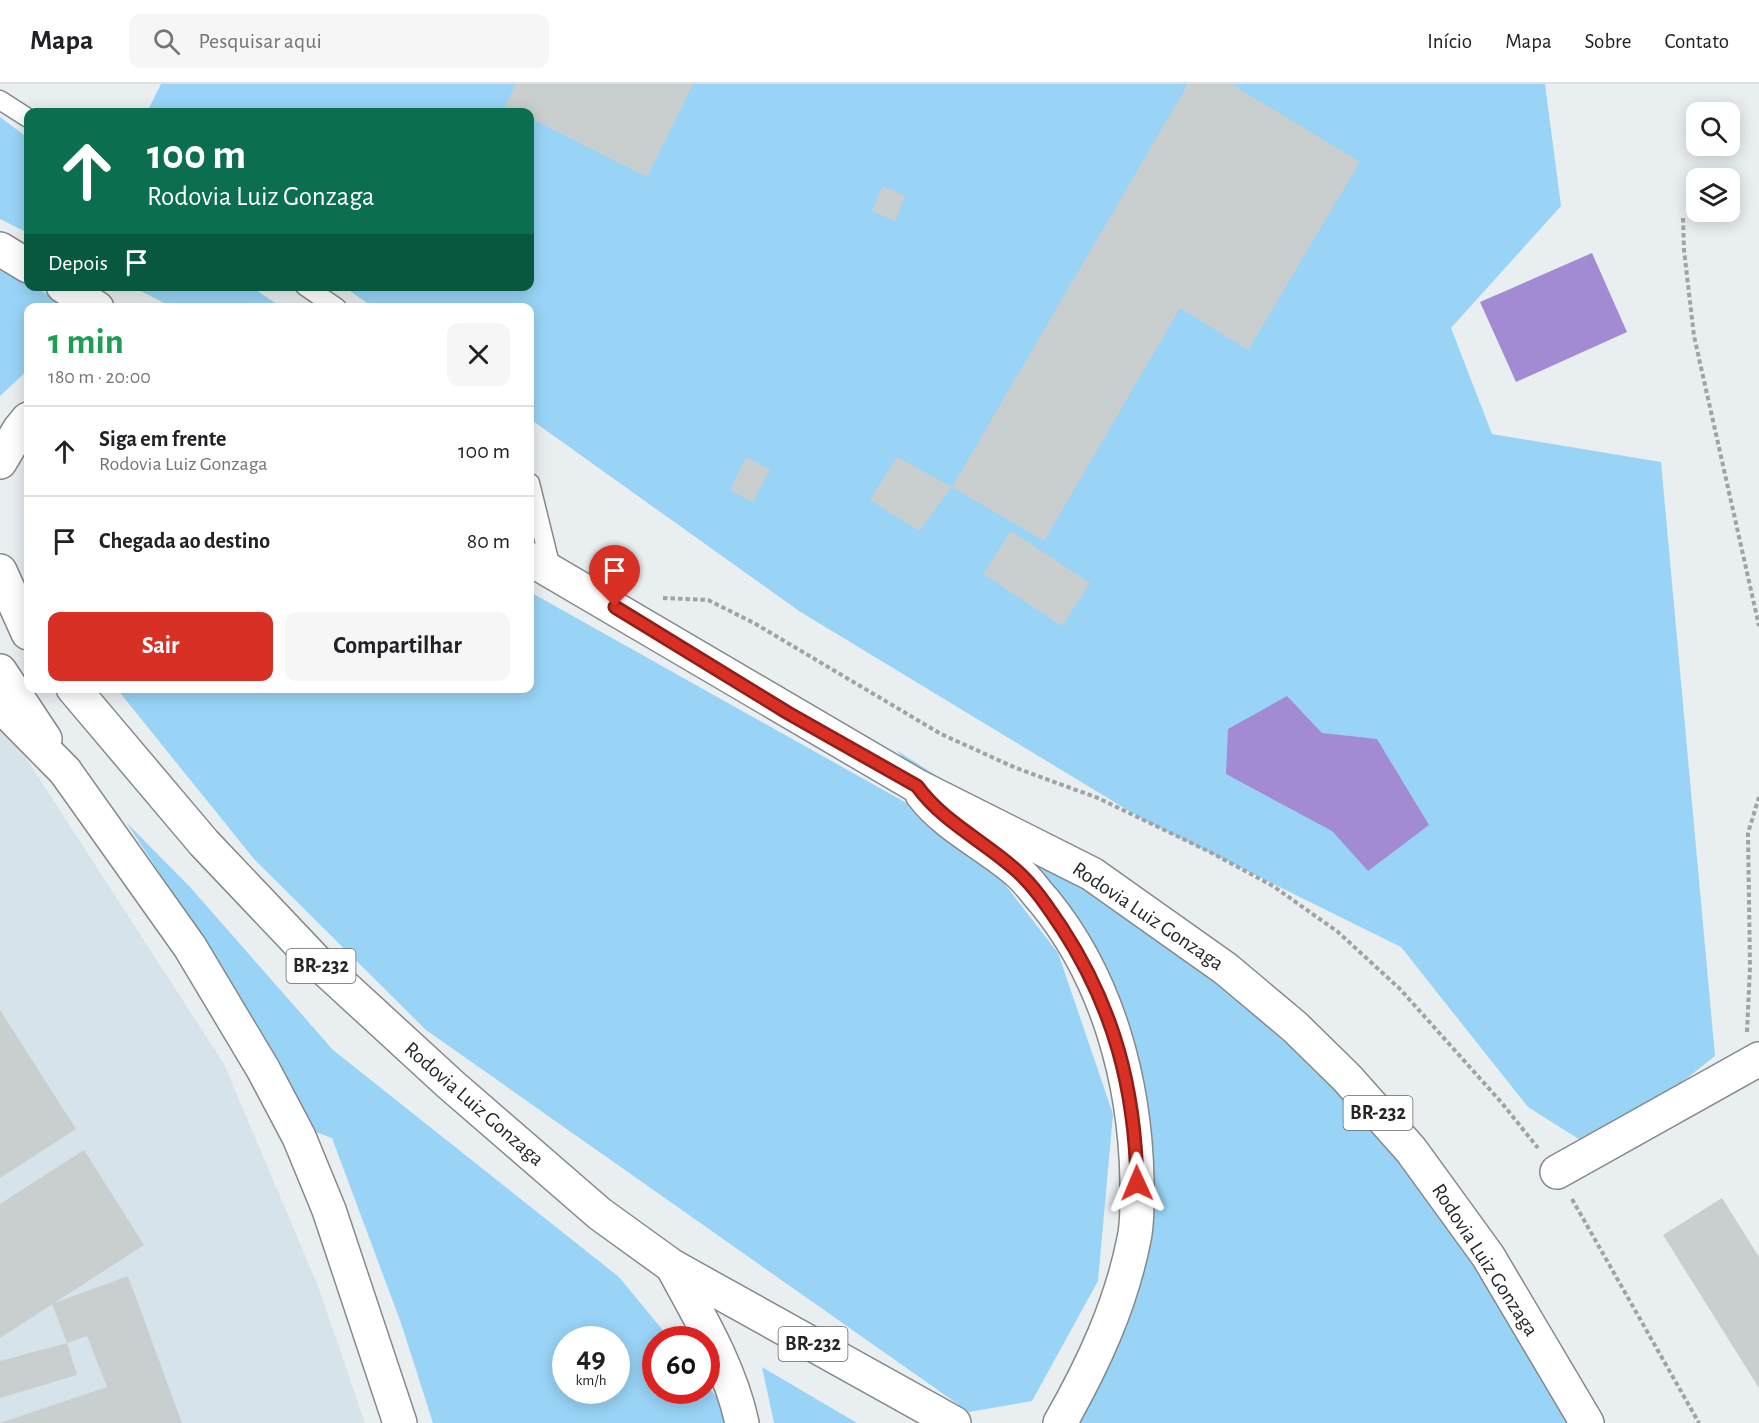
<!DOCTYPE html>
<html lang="pt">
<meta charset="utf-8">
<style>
:root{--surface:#fff;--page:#f6f6f6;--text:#202124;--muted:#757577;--line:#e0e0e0;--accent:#d93025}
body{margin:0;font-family:"Alegreya Sans",sans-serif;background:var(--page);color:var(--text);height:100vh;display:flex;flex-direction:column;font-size:22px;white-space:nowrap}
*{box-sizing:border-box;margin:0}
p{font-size:20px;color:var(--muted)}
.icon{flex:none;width:33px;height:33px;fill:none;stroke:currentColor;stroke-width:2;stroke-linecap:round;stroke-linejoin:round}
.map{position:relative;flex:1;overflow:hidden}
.details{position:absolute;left:24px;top:219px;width:510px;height:390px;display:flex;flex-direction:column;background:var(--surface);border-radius:12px;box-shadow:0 3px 15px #0003}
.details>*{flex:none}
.hud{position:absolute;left:24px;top:24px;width:510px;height:183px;border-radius:12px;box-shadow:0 3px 15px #0003;background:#0b6e4f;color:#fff;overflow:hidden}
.fabs{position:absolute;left:1686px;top:18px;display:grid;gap:12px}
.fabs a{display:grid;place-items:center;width:54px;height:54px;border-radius:12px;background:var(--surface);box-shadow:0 3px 15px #0003;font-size:30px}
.speed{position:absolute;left:552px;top:1242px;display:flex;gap:12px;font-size:30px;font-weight:700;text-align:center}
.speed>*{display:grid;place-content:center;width:78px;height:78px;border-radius:50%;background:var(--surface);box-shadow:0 3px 15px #0003;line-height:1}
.speed small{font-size:15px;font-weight:400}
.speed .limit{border:9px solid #d22;background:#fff;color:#111}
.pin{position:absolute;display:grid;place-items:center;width:51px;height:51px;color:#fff;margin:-62px -26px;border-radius:50% 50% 50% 0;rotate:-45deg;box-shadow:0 0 6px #0007}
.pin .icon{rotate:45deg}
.me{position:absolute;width:66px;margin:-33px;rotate:359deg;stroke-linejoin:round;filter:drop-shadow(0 0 4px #0008)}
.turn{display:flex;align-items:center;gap:21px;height:126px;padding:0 24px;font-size:27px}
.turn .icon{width:78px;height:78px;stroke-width:2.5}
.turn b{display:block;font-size:42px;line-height:51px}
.then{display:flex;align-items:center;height:57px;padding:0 24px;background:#0003;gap:12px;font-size:22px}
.round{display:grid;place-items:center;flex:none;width:63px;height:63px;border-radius:12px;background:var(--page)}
.headline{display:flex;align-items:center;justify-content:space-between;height:102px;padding:0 24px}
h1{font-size:36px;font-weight:700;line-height:45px;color:#1e9e55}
.cta{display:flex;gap:12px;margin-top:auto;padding:12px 24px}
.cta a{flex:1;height:69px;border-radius:12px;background:var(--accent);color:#fff;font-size:24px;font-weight:700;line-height:69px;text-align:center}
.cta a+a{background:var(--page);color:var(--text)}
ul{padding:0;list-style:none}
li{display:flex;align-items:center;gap:18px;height:90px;padding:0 24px;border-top:2px solid var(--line)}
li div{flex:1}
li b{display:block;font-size:22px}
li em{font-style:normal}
header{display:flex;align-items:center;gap:36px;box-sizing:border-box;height:84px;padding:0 30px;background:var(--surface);border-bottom:2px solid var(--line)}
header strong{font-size:28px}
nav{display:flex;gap:33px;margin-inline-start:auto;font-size:21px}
.search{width:420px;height:54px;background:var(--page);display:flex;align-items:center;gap:15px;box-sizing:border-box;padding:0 21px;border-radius:12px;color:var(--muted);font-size:22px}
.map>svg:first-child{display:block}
.built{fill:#d7e3ea}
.green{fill:#99d4f6;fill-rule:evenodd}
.water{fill:#a38bd3}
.building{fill:#c9cece}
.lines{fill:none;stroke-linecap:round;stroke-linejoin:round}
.service-casing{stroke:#85898c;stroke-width:21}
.minor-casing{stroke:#85898c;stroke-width:36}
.primary-casing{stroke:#85898c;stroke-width:36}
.trunk-casing{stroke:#85898c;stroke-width:36}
.path{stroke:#9fa3a4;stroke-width:4;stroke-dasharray:4.5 3;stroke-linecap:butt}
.service{stroke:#fff;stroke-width:18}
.minor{stroke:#fff;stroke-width:33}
.primary{stroke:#fff;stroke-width:33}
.trunk{stroke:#fff;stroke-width:33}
.route-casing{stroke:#8d1f18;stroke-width:15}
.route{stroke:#d93025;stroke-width:10}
.labels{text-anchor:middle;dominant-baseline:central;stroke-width:6;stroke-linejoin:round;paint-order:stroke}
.shield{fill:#fff;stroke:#666768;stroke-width:1.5}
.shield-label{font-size:20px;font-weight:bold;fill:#242627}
.street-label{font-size:21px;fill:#242627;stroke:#fff}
</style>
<header>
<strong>Mapa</strong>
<div class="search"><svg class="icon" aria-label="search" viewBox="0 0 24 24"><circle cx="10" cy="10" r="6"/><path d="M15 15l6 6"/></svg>Pesquisar aqui</div>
<nav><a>Início</a><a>Mapa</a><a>Sobre</a><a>Contato</a></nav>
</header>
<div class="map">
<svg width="1759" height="1339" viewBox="0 0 1759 1339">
<rect width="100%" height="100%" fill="#e9eef0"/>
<path class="built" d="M4,640L224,980L318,1202L365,1339H0V642Z"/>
<path class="green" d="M161,0H1545L1561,122L1451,244L1492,350L1661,378L1715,972L1596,1066L1528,1023L1401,863L1144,736L799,527L530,335V224L373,223L344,203L530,202V28H147Z
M0,33L28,54V149L0,135Z
M0,181L28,199V202L34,203L69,223L28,224V286L0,312Z
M133,203H252L281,223H172Z
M530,508L969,754L1058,869L1113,1030L1098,1197L1032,1317L969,1328L426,946L254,775L117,605L530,604Z
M896,666L1092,790L1226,885L1538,1223L1599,1339H1073L1122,1199L1124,985L1046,820Z
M126,738L190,803L333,966L619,1193L670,1255L656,1256V1306H706L707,1301L717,1314L726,1339H433L401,1239L332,1054L310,1046L201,852ZM566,1256H616V1306H566Z
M762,1283L857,1339H774Z"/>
<path class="water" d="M1592,169L1627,248L1516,298L1480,218Z
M1287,612L1322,649L1377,655L1429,741L1368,787L1332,747L1226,690L1228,645Z"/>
<path class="building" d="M516,0H693L647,93L530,34V28H518L505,22Z
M1188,0H1231L1360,78L1248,266L1180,224L1044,457L952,403Z
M883,102L905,112L895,137L872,127Z
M746,373L770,386L753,418L730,406Z
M897,373L952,403L919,447L870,416Z
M1011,447L1090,499L1062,542L983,490Z
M0,926L76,1045L0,1094Z
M84,1066L144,1161L0,1254V1120Z
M1722,1114L1759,1173V1304L1663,1151Z
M128,1192L182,1339H0L107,1303L87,1252L67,1259L52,1220Z
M67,1259L77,1291L0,1314V1277Z"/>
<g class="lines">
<defs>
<path id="service" d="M0,16L28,34
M305,202L337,224
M530,399L552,488"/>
<path id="minor" d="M0,587L45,655
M1557,1088L1759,975"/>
<path id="primary" d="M65,687L190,863L263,985L299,1053L329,1126L400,1339
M922,710C946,742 987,761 1017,787C1027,795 1035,807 1044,817C1108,895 1135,998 1137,1096C1137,1115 1138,1137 1134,1155C1121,1221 1093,1281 1060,1339
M672,1182C699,1232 730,1283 742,1339"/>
<path id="trunk" d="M0,165L28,182
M63,202L97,224
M0,378L19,346L28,335
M530,475L917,702L1092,790L1226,885L1295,943L1347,994L1411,1066L1488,1172L1587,1339
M0,487L28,549
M73,604L204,759L315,876L450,1000L600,1130L672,1182L954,1339
M0,621L65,687"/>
</defs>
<use href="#service" class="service-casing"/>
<use href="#minor" class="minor-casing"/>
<use href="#primary" class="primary-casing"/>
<use href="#trunk" class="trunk-casing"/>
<path class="path" d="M1683,134L1684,166L1694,252L1759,542
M663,514L708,516L754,539L941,650L1016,684L1098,714L1210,768L1273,802L1338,848L1400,905L1501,1018L1538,1064
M1747,948L1750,883L1748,749L1759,713
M1572,1115L1699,1339"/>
<use href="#service" class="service"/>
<use href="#minor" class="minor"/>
<use href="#primary" class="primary"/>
<use href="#trunk" class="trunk"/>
</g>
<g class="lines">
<defs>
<path id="route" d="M615,523L788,629L917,702C943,738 984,757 1017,787C1035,803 1049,825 1062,844C1114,924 1135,1004 1137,1099"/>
</defs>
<use href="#route" class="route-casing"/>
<use href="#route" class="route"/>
</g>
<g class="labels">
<g class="shield">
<rect x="286.5" y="865" width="69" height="34" rx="4.5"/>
<rect x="1343.5" y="1012" width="69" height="34" rx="4.5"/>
<rect x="778.5" y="1243" width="69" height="34" rx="4.5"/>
</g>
<g class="shield-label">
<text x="321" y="882">BR-232</text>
<text x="1378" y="1029">BR-232</text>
<text x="813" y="1260">BR-232</text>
</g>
<g class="street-label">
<text transform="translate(1148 832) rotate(34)">Rodovia Luiz Gonzaga</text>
<text transform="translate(474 1020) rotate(41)">Rodovia Luiz Gonzaga</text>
<text transform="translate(1485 1176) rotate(57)">Rodovia Luiz Gonzaga</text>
</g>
</g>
</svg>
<div class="fabs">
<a><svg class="icon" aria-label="search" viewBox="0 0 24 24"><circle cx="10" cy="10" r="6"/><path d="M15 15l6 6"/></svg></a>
<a><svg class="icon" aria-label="layers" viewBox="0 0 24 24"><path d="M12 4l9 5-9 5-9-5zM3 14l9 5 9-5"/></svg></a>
</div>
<div class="speed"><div>49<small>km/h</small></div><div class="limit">60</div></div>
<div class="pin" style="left:615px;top:523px;background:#d93025"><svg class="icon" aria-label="arrive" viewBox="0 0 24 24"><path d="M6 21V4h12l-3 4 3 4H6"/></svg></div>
<svg class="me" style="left:1137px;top:1099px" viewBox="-20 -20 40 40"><path d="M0-17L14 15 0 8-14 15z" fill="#d93025" stroke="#fff" stroke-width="4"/></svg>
<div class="hud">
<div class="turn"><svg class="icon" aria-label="ahead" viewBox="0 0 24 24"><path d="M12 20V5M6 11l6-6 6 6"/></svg><div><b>100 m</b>Rodovia Luiz Gonzaga</div></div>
<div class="then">Depois<svg class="icon" aria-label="arrive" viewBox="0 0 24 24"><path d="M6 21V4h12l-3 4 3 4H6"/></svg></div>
</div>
<section class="details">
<div class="headline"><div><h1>1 min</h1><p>180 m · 20:00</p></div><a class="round"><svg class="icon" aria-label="close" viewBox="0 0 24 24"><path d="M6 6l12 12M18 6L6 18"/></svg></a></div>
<ul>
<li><svg class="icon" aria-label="ahead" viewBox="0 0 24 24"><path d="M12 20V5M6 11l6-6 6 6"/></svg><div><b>Siga em frente</b><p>Rodovia Luiz Gonzaga</p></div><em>100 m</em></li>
<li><svg class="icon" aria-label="arrive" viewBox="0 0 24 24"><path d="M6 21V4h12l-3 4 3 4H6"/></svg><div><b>Chegada ao destino</b></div><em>80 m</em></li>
</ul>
<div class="cta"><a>Sair</a><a>Compartilhar</a></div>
</section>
</div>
